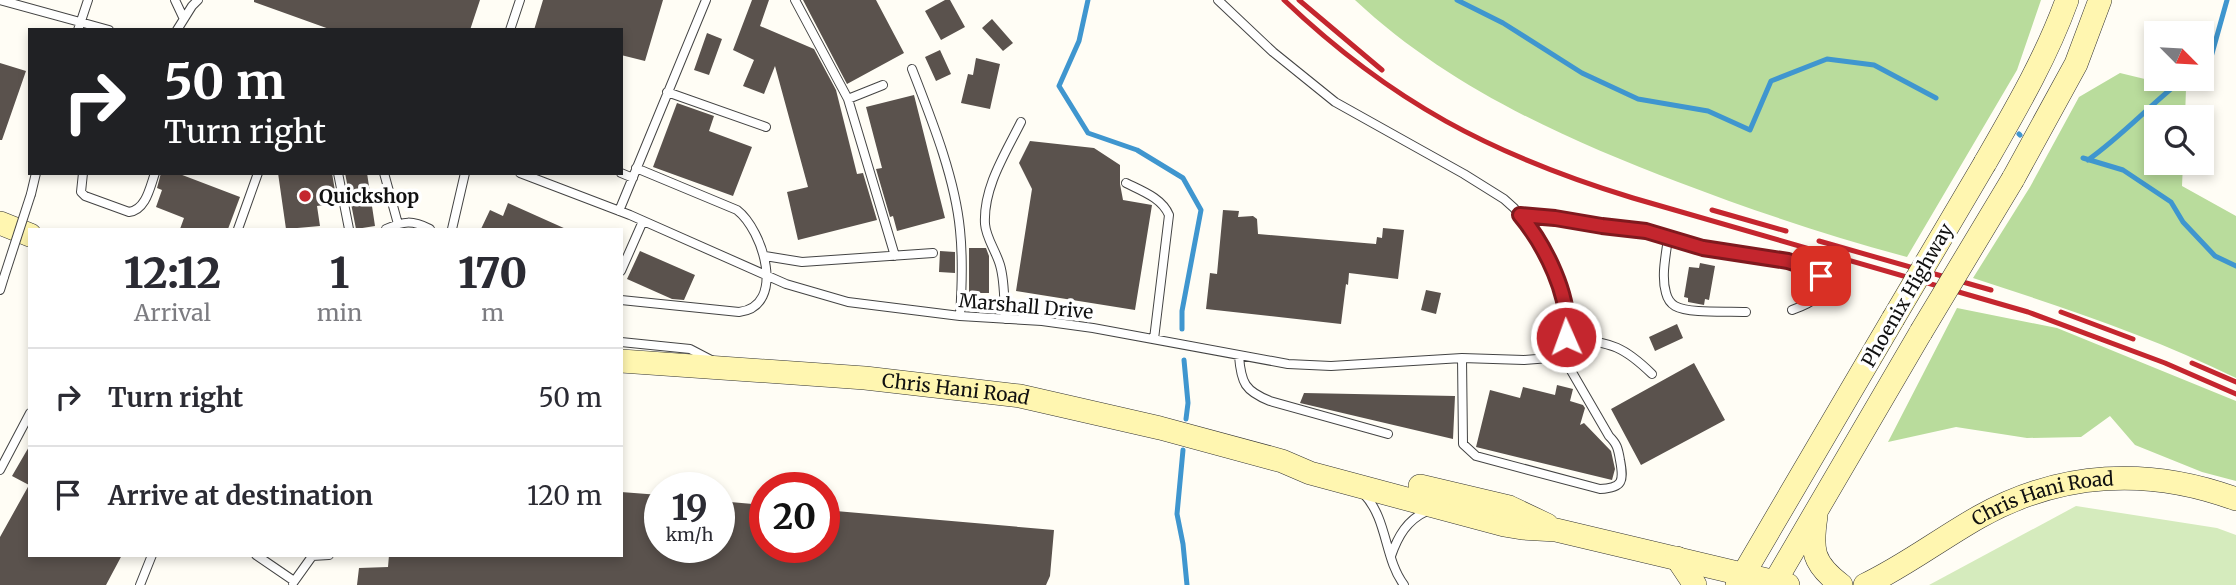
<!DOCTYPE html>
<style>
:root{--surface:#fff;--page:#f2f2f3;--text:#2b2b33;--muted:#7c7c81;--line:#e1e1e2}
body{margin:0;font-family:Merriweather,serif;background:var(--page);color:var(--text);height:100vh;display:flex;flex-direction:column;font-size:26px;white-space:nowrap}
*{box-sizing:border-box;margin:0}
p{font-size:23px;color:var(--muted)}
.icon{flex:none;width:38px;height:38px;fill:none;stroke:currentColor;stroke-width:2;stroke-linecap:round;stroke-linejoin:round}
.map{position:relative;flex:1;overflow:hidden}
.sheet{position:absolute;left:28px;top:228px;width:595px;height:329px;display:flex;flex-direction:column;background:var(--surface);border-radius:0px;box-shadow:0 4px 10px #0003}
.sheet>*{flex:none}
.top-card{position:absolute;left:28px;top:28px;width:595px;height:147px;border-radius:0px;box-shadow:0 4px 10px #0003;background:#202124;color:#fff;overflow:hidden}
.needle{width:46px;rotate:114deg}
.tools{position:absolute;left:2144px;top:21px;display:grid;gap:14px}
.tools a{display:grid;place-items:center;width:70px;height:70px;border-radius:0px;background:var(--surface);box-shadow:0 4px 10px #0003;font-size:35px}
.speed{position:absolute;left:644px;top:472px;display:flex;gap:14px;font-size:35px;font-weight:700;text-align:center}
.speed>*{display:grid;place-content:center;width:91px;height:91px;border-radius:50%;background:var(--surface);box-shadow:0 4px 10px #0003;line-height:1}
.speed small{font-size:18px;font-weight:400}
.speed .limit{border:10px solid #d22;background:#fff;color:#111}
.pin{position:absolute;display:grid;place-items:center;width:60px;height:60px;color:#fff;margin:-30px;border-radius:14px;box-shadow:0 4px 10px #0006}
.me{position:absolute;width:77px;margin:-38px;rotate:358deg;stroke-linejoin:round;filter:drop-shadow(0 0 5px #0008)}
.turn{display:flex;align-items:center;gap:24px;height:147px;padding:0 21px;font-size:32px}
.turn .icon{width:91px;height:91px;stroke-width:2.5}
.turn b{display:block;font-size:49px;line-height:60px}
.eta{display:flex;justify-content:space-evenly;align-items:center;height:119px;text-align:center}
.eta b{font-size:42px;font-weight:800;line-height:49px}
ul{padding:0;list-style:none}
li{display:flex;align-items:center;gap:21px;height:98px;padding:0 21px;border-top:2px solid var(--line)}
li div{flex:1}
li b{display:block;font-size:26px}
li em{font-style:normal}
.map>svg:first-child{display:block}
.green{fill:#d5ebbd}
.forest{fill:#b9dc9c}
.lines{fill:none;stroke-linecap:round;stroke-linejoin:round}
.stream{stroke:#3f96cf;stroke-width:5}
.building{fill:#5a524d}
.lane-casing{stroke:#444;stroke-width:10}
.secondary-casing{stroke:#333;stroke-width:24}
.lane{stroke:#fff;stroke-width:8}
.secondary{stroke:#fff6b0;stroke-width:23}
.rail{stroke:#c4262e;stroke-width:5}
.lane-bridge-casing{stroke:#444;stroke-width:10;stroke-linecap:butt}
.secondary-bridge-casing{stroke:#333;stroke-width:24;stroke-linecap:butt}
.lane-bridge{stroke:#fff;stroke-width:8}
.secondary-bridge{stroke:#fff6b0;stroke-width:23}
.route-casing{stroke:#7f191e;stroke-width:18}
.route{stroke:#c4262e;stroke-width:12}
.poi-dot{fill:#c4262e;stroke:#fff;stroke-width:2.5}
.labels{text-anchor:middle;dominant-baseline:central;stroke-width:7;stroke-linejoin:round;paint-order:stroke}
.poi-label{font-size:19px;font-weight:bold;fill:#111;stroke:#fff;text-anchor:start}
.street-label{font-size:19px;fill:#111;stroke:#fff}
</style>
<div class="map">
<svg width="2236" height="585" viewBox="0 0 2236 585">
<rect width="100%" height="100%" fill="#fffdf5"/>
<path class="green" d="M2076,506L2217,528L2236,535V585H1929Z"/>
<path class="forest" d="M1355,0H2041L2017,70L1907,257C1829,236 1754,211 1678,182C1562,138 1447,86 1355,0Z
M2120,73L2186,89L2185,117H2156V163H2183L2182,186L2236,216V378C2151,336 2062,307 1973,278L2030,187L2079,97Z
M1957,308L2057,328L2236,401V481L2202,472L2135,445L2110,416L2081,437L2027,438L1956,427L1888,442Z"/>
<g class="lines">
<path class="stream" d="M1088,0L1079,41L1059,86L1088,133L1137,150L1183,178L1201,210L1182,311V329
M1457,0L1503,23L1582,73L1638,99L1708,111L1750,130L1771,81L1827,59L1874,65L1936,98
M2202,64L2211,57L2227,0
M2019,134L2020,135
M2083,158L2123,170L2171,202L2183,222L2215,256L2236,266
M2088,160C2122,136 2150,105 2183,79
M1184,360L1188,403L1186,419
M1183,450L1177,514L1183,544L1187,585"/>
</g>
<path class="building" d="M254,0H480L470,30H332L254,2Z
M543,0H663L645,61L621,55V30H534Z
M752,0H769L760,26L814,49L836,90L857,174L863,173L877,220L798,240L787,192L808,187L775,66L764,94L743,86L754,60L733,50Z
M803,0H876L904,53L847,84Z
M945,0H950L965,27L941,40L925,11Z
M992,19L1013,43L1003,51L982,28Z
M707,33L722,39L709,75L694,70Z
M940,50L951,74L936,81L925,57Z
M976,58L1000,64L990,109L961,103L968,74L973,75Z
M0,63L26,71L2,140H0Z
M914,95L945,218L897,231L893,216L890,217L876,169L882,168L866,107Z
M677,103L714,116L709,131L752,147L733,196L653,167Z
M1030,141L1094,148L1120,165V184L1123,200L1152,205L1135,310L1016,291L1032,189L1019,163Z
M161,173H177L240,197L228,229H180L184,218L156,207L162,190L157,188Z
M278,173H332L337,203L317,206L320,226L286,229Z
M345,173H367L375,226L356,229Z
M508,203L566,229H481L490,210L503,216Z
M1223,210L1239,211L1238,217L1253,216L1257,219L1258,234L1376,244L1377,237L1382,238L1383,228L1404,230L1398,279L1349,273L1348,285L1346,284L1341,324L1206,309L1210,273L1217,274Z
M969,248H986L989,256V293H969Z
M640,251L695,275L684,300L672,299L627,279Z
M940,251L955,252V273L939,272Z
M1700,263L1715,266L1709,300L1705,299L1704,305L1688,302V298L1684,297L1689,267L1699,268Z
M1426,290L1441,293L1436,314L1421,310Z
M1677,324L1683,338L1655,351L1649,337Z
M1694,363L1725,420L1641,465L1611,409Z
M1557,385L1573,389L1570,401L1583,405L1585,408L1580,425L1584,423L1611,451L1615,469L1612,480L1476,447L1490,390L1520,398L1523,387L1555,395Z
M1304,393L1455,396L1453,439L1300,403Z
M30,445V555H122L106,585H0V537L29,485L12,476Z
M621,492L660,495V548H719V501L765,505V548H824V510L1054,530L1050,576L1046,585H357L359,568L388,567L389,555H621Z"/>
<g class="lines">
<defs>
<path id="lane" d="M0,0L109,30
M175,0L183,17
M795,0L848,99L895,256
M1218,0L1273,52L1335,102L1464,174L1504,199L1514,208L1527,224L1550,262L1564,303L1568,324L1566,337L1550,358
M78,30L88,0
M177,30L192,6L198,0
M510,30L520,0
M912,69C931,118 955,177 960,230C963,259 962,287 960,316
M667,92L766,127
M848,99L883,85
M83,173L81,192L85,196L129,212C146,210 150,187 155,173
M338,173L349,229
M384,173L398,224
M520,173L630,215L786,284L848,302L960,316L1042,321L1093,328L1288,364L1331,366L1462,358L1524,360L1550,358L1569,367L1609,436C1617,444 1618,448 1620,460C1624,481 1623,488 1600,489L1476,456L1463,444L1462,358
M621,173L633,178
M1126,183C1142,191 1162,198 1169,215L1154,339
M31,194L36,173
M619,211L706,0
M1520,215C1549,217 1577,223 1606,227C1620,228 1635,228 1648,232C1668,236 1686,245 1705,248C1732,253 1795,256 1815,272C1840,291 1806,305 1792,310
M238,229L258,173
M386,229C404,221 412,220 430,229
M452,229L465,173
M1668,238C1666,255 1661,276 1666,293C1667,297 1670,303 1675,306C1689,314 1728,311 1746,312
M765,256L802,262L933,253
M621,271L643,221
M0,290L4,277
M621,300L739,312C787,306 763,230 737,210L636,168
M1005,319C1004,301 1005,282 1000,265C996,251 986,238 985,224C983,188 1005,154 1021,122
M1566,337C1609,344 1619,342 1652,374
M621,342L690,349L713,361
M1239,356C1241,383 1245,391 1270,401L1388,434
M0,470L30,413
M1364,494C1388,520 1384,558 1404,585
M256,555L294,581
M312,556L329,555
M1391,556C1398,536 1407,520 1427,511
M293,583L313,555
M140,585L152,555"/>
<g id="secondary">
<path d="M1985,163C2016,109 2046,58 2067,0"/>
<path d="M2013,179L2076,64L2100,0"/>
<path d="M0,223L30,235"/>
<path id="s1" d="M621,361L865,378L1020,396L1160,428L1282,461L1310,473L1504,525L1522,528L1556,530L1788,585"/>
<path d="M1420,486L1509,507L1547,525"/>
<path d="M1816,516C1811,550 1812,563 1841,585"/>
<path d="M1677,558L1695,585"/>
<path d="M1737,585L1893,319"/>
<path d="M1773,585L1921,332"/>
<path id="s2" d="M1865,585C1905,566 1940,539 1979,517C2061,471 2149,467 2236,499"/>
</g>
</defs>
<use href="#lane" class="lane-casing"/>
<use href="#secondary" class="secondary-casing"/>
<use href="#lane" class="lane"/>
<use href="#secondary" class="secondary"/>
<path class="rail" d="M1284,0C1391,102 1492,155 1633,198L2028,312L2165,363L2236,394
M1299,0L1382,70
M1712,210L1786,231
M1819,241L1991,290
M2061,312L2133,339
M2192,363L2236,382"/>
<defs>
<path id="lane-bridge" d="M4,277L31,194"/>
<path id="secondary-bridge" d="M1893,319L1985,163
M1921,332L2013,179"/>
</defs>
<use href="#lane-bridge" class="lane-bridge-casing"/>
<use href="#secondary-bridge" class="secondary-bridge-casing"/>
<use href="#lane-bridge" class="lane-bridge"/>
<use href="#secondary-bridge" class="secondary-bridge"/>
</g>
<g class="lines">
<defs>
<path id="route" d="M1566,337C1572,298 1545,245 1520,215L1555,218L1602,226L1646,231L1703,248L1788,261L1814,270L1821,276"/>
</defs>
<use href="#route" class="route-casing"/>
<use href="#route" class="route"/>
</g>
<circle class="poi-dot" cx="305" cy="196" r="7"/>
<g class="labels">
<g class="poi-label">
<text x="319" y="196">Quickshop</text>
</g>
<g class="street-label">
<text transform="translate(1907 295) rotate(-60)">Phoenix Highway</text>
<text transform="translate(1026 306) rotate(5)">Marshall Drive</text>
<text stroke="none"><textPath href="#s1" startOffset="336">Chris Hani Road</textPath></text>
<text stroke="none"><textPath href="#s2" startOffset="200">Chris Hani Road</textPath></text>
</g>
</g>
</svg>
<div class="tools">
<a><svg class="needle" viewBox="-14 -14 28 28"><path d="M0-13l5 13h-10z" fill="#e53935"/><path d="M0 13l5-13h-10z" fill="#7c7c81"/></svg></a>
<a><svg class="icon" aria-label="search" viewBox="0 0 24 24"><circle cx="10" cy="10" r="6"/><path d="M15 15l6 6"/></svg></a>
</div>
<div class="speed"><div>19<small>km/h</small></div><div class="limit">20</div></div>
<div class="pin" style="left:1821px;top:276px;background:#d93025"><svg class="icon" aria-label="arrive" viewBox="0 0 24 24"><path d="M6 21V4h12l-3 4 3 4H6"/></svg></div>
<svg class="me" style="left:1566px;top:337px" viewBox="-20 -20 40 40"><circle r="17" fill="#c4262e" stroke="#fff" stroke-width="3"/><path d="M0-11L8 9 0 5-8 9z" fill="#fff"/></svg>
<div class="top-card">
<div class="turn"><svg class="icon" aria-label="right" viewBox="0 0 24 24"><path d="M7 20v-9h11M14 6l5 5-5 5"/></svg><div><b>50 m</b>Turn right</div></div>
</div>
<section class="sheet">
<div class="eta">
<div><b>12:12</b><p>Arrival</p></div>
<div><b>1</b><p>min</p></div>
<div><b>170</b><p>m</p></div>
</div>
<ul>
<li><svg class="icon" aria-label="right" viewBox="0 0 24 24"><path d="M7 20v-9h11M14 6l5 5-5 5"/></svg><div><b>Turn right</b></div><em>50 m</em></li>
<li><svg class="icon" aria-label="arrive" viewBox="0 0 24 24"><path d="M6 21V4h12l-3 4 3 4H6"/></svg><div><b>Arrive at destination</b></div><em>120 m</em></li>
</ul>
</section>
</div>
